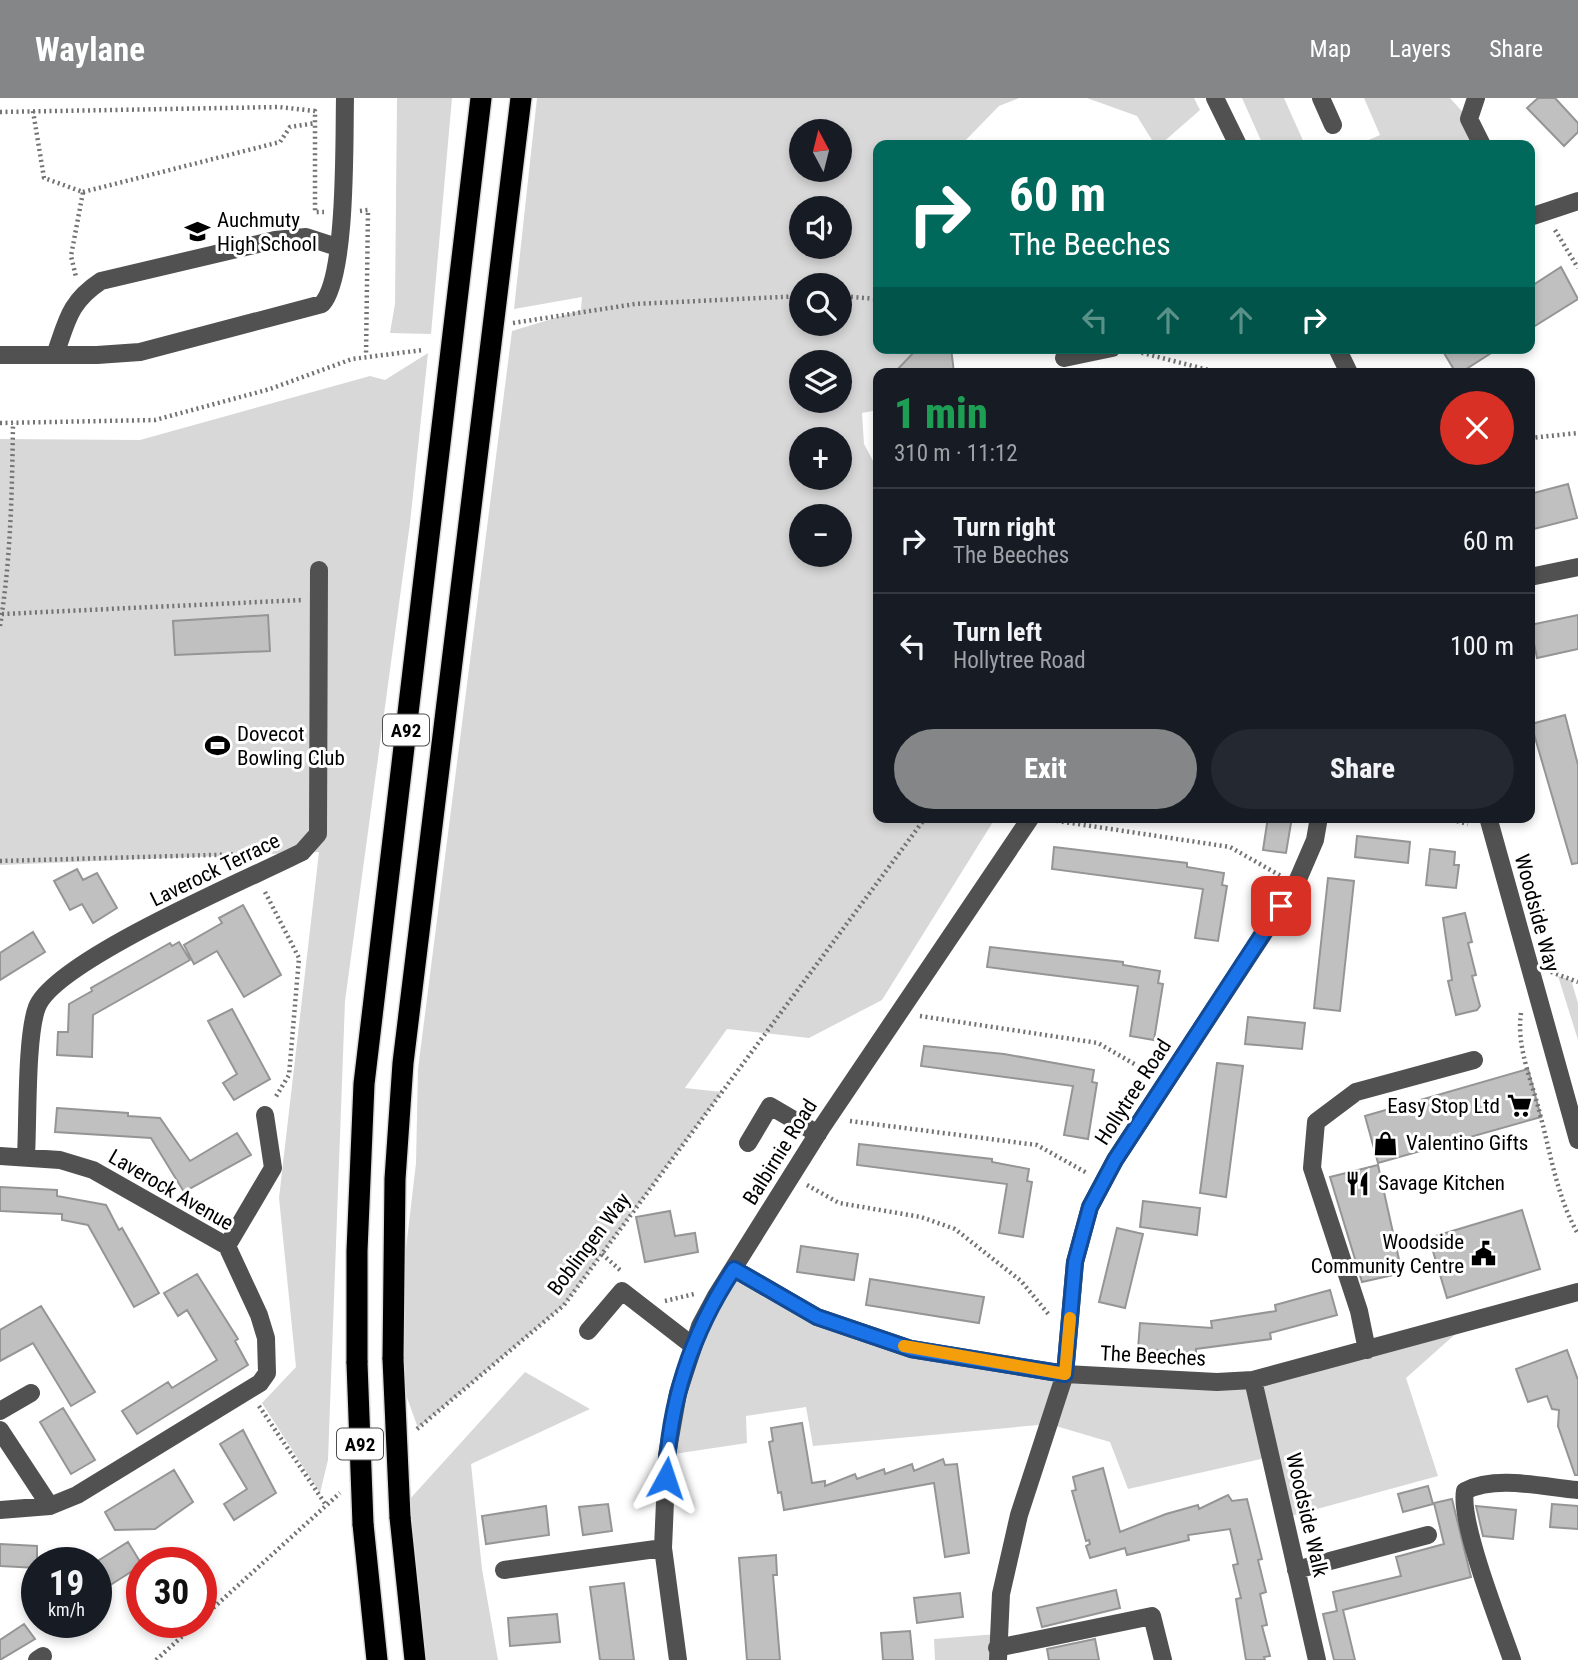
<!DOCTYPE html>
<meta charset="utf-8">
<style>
:root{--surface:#171b24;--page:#242831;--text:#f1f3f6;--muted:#9ea1a6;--line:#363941;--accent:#858687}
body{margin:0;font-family:"Roboto Condensed",sans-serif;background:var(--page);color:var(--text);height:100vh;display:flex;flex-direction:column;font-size:26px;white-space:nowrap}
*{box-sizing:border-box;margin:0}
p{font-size:23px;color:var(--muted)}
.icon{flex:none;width:38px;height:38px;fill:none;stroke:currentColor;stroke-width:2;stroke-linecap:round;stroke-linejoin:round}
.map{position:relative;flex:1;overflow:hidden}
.panel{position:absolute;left:873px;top:270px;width:662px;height:455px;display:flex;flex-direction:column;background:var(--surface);border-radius:14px;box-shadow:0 4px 10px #0003}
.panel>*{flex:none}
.top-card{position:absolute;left:873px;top:42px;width:662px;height:214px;border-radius:14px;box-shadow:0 4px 10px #0003;background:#00695c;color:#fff;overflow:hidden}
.needle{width:46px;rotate:353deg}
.fabs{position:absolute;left:789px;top:21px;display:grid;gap:14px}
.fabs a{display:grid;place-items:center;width:63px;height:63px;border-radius:50%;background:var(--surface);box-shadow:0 4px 10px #0003;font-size:35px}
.speed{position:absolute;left:21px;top:1449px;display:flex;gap:14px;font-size:35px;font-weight:700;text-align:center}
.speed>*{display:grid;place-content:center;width:91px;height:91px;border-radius:50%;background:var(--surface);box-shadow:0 4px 10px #0003;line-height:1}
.speed small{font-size:18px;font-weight:400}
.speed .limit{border:10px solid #d22;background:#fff;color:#111}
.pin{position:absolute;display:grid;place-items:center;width:60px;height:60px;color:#fff;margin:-30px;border-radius:14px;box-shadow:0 4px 10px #0006}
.me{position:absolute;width:77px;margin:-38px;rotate:5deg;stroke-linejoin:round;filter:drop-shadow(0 0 5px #0008)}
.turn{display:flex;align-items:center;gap:24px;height:147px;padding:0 21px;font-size:32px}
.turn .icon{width:91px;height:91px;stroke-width:2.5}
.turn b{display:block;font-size:49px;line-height:60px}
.lanes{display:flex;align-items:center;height:66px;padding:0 21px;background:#0003;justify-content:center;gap:35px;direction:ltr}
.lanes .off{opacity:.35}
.round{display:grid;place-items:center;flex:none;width:74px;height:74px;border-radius:37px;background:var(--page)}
.head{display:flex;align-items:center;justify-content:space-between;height:119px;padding:0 21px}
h1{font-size:42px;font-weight:800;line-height:52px;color:#1e9e55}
.button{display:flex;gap:14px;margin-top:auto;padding:14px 21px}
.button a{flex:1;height:80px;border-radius:42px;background:var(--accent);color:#fff;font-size:28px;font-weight:800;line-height:80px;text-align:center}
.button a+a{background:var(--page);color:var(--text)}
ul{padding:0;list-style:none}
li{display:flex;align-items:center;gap:21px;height:105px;padding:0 21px;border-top:2px solid var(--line)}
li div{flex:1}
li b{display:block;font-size:26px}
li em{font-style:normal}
header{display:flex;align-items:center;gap:42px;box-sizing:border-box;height:98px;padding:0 35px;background:var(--accent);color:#fff}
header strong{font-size:33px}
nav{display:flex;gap:38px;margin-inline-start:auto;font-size:24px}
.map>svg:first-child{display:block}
.green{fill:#d8d8d8;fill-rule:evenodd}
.building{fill:#c0c0c0;stroke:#959595;stroke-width:2}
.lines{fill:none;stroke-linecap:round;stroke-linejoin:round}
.highway-casing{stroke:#dbdbdb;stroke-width:24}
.path{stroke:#737373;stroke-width:4.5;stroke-dasharray:2 3.5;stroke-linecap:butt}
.minor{stroke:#515151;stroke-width:18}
.highway{stroke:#000;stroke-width:21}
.highway-bridge-casing{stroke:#dbdbdb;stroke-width:24;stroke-linecap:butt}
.highway-bridge{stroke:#000;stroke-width:21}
.route-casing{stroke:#114b97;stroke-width:18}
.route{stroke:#1a73e8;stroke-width:12}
.slow{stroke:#f59e0b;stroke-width:12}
.labels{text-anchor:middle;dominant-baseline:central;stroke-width:6;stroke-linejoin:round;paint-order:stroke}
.shield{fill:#fff;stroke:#4c4c4c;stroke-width:2}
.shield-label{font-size:19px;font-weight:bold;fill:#000}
.poi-label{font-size:21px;fill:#000;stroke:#fff;text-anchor:start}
.street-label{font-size:21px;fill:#000;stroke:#fff}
</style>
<header>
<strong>Waylane</strong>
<nav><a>Map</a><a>Layers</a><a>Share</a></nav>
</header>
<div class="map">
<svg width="1578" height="1562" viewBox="0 0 1578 1562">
<rect width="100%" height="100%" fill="#fff"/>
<path class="green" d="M397,0H452L431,236L390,235L395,206Z
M537,0H1019L999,8L961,47H878V250H919L898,275H878V312L862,315L864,346L878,372V719H996L882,902L809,940L727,931L685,990L722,994L564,1207L418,1330L393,1261L416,1065L418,971L512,233L581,212L582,199L514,211ZM802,33H840V72H802ZM802,110H840V149H802ZM802,187H840V226H802ZM802,264H840V303H802ZM802,341H840V380H802ZM802,418H840V457H802Z
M1087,0H1194L1200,12L1160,47H1155L1137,18Z
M1242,0H1284L1305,47H1263Z
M1364,0H1450L1469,21L1482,47H1357L1380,37Z
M428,255L410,425L345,903L328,1362L320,1395L262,1305L296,1269L279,1100L319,754L0,767V341L140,342L370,278L385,282Z
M1558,878L1571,882L1578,905V942Z
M734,1171L817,1219L911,1251L1217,1284L1469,1224L1406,1280L1438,1378L1284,1420L1270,1359L1128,1391L1110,1344L1049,1326L813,1348L806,1309L746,1318L747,1345L667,1357L678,1295Z
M525,1274L590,1311L471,1366L482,1471L498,1562H425L419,1534L409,1402Z
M997,1536L998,1562H935L934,1541Z"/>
<path class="building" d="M1538,0H1555L1578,25V34L1564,48L1527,10Z
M1561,169L1578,201L1530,231V189Z
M918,250H951L954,275H894Z
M1441,250H1499L1460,275H1456Z
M1568,386L1577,420L1530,432V396Z
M268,517L270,553L175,557L173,523Z
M1578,517V551L1537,560L1530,527Z
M1565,617L1578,667V765L1572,766L1531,626Z
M1268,719H1292L1286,755L1263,752Z
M1357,738L1410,744L1408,765L1355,759Z
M1054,749L1187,765V769L1224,775L1222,787L1227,788L1218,843L1195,840L1203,791L1052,771Z
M1430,751L1455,754L1454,767H1459L1456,790L1426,787Z
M77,771L83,782L97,775L117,810L93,825L82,806L70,812L54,783Z
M1328,780L1354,783L1340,913L1314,910Z
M243,807L281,877L244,899L217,853L194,866L184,847L222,825L219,820Z
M1465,815L1472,844L1468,845L1476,877L1472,878L1480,908L1477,912L1456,917L1448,883L1452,882L1443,820Z
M33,834L45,854L0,882V855Z
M179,844L190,862L93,917L92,959L57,957L58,934H68L69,906L92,893L91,890L170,845L172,848Z
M990,849L1123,864V867L1160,873L1158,885L1163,886L1154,942L1130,938L1138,888L987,869Z
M232,911L270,981L234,1002L223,985L237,976L208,923Z
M1248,919L1305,925L1302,951L1245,946Z
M924,948L1004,956L1094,972L1092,984L1097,985L1088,1041L1064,1037L1073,988L921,968Z
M1217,965L1243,968L1226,1099L1200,1095Z
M1528,971L1541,1019L1378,1065L1365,1018Z
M57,1010L128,1015V1018L160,1020L190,1063L237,1035L251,1057L184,1094L151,1040L55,1034Z
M859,1046L992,1061V1064L1029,1071L1027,1083L1032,1084L1023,1139L999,1135L1007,1086L857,1067Z
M1378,1067L1402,1175L1362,1184L1330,1079Z
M0,1089L57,1092V1098L106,1107L119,1132L122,1130L159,1195L134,1209L88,1127L62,1122V1116L0,1113Z
M1143,1103L1200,1110L1197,1137L1140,1129Z
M1522,1112L1540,1171L1447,1200L1429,1140Z
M670,1113L675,1138L695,1135L698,1154L645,1164L636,1119Z
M1117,1130L1143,1136L1125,1210L1099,1204Z
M801,1148L858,1156L854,1182L797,1174Z
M197,1176L238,1241L235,1243L248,1267L137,1336L122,1313L168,1284L172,1290L217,1262L187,1212L178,1218L164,1195Z
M870,1181L984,1199L979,1225L866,1207Z
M1330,1192L1337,1217L1270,1235L1271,1241L1196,1251V1255L1138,1251L1140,1225L1212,1230L1211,1223L1276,1213L1275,1207Z
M41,1208L95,1294L71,1308L33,1245L0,1263V1232Z
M1567,1252L1578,1282V1377H1575L1558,1328L1559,1312L1552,1311L1547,1298L1528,1304L1516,1271Z
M63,1310L95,1362L71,1376L40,1324Z
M802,1325L812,1385L825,1383V1388L855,1376L857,1381L884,1371L885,1376L912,1366L914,1373L943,1361L945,1367L957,1366L969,1455L945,1459L934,1385L784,1412L781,1394L778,1395L769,1344L773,1343L771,1330Z
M243,1332L276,1395L234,1422L224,1406L247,1391L220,1346Z
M1103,1370L1120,1434L1166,1416L1198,1407L1199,1411L1228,1397L1232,1403L1247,1401L1262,1461L1258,1462L1266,1494L1260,1496L1267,1527L1262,1528L1270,1558L1264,1559L1265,1562H1246L1236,1501L1241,1500L1233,1467L1238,1466L1230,1431L1188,1437L1189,1442L1127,1457L1125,1450L1090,1460L1086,1448L1090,1446L1089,1442L1086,1443L1072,1393L1076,1392L1073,1379Z
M174,1372L193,1404L155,1431L115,1432L105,1414Z
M1428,1388L1433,1406L1403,1414L1398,1396Z
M1452,1401L1471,1479L1343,1512L1355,1562H1334L1323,1516L1337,1513L1333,1494L1401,1478L1396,1459L1444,1446L1434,1405Z
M608,1406L612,1433L583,1437L579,1409Z
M1552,1406L1578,1408V1431L1550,1429Z
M546,1408L549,1437L486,1446L482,1418Z
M1476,1408L1516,1412L1513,1441L1483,1438Z
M128,1444L142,1467L96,1496V1464Z
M0,1446L37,1448V1470L0,1468Z
M776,1457L777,1477H773L780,1562H747L739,1460Z
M624,1485L634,1562H600L590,1489Z
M1116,1492L1120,1510L1042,1529L1037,1510Z
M960,1495L963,1519L917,1525L914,1500Z
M557,1516L560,1544L510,1548L508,1520Z
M24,1526L35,1541L0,1562V1542Z
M910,1533L913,1562H883L881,1535Z
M1095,1541L1099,1562H1049L1047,1551Z"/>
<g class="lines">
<defs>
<path id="highway" d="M393,1261L395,1081L403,965L521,0
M357,1265V1153L364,986L481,0
M400,1419L415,1562
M363,1426L377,1562"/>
</defs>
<use href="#highway" class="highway-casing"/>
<path class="path" d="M33,13L44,80L83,94L71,158L76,179
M0,14L279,9L315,13V114H324
M83,94L280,44L290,29L316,25
M360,113L368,112L366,258
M1555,132L1578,170
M840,198L878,201
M513,225L635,206L802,198
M1131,252L1220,275
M0,325L155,322L270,291L352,261L423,252
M1530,340L1578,335
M2,516L302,502
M0,528C11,460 12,393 13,325
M1441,719L1468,726
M1051,722L1230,749L1281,778
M0,763L248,756
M265,794L299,860L289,977L275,1000
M1551,874L1578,884
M1521,915C1516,949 1532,983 1540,1016C1551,1057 1557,1099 1578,1136
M920,918L1098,945L1150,975
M850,1023L1037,1047L1087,1075
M807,1087L839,1105L921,1119L955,1131L1021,1183L1050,1218
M602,1156L620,1172
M665,1203L694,1196
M259,1308L326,1407
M417,1331L564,1207L926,719
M201,1521L340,1395
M156,1562L198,1524"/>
<path class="minor" d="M1215,0L1238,47
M1321,0L1333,27
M1476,0L1469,21L1482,47
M1530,119L1578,103
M1337,250L1349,275
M0,257H97L140,254L322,206C347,179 344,42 345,0
M55,257C67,223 69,204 101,183L275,142L306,139L337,149
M1064,260L1112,250
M1530,479L1578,469
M1488,719L1578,1042
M748,1045L770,1008L818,1036
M0,1058L60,1062L93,1072L227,1148L259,1217L266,1240L267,1275L260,1285L77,1397L50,1408L0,1412
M26,1058C28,1023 26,938 37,909C56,862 249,781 302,754L318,736L319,472
M227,1148L273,1070L265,1017
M734,1171L817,1219L911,1251L1065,1276L1217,1284L1253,1282L1578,1194
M588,1233L622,1193L693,1248
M1367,1252L1359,1213L1312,1070L1316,1024L1356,994L1474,962
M1253,1282L1317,1562
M0,1313L31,1295
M0,1332L50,1408
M504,1472L663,1450
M1296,1472L1428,1437
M997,1550L1152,1518L1163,1562
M37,1562L43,1558
M678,1562L663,1450L667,1357L678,1295L700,1228L716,1198L822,1029L1031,719
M998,1562L1001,1496L1019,1417L1065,1276L1075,1164L1090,1109L1115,1062L1296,786L1315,742L1319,719
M1512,1562C1500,1527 1459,1424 1465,1393C1496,1377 1543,1389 1578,1392"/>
<use href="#highway" class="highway"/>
<defs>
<path id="highway-bridge" d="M393,1261L400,1419
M357,1265L363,1426"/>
</defs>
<use href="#highway-bridge" class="highway-bridge-casing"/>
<use href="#highway-bridge" class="highway-bridge"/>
</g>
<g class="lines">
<defs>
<path id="route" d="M666,1380C669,1305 692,1234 734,1171L817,1219L911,1251L1065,1276L1075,1164L1090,1109L1115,1062L1281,808"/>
</defs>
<use href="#route" class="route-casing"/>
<use href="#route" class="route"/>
<path class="slow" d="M904,1248L1065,1276L1070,1220"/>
</g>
<defs>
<symbol id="school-bare" viewBox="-9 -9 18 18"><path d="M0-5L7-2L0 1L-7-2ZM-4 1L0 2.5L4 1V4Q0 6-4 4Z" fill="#000" stroke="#fff" stroke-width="2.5" paint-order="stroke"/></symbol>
<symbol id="stadium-bare" viewBox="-9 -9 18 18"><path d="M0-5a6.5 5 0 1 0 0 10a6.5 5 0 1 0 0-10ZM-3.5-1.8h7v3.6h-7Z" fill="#000" stroke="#fff" stroke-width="2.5" paint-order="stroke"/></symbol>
<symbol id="supermarket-bare" viewBox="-9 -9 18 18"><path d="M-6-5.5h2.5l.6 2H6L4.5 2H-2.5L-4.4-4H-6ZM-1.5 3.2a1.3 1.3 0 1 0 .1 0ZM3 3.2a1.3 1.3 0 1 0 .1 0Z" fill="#000" stroke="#fff" stroke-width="2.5" paint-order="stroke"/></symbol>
<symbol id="shop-bare" viewBox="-9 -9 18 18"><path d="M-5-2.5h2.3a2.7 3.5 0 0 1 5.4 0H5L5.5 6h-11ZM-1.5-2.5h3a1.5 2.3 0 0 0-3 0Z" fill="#000" stroke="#fff" stroke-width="2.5" paint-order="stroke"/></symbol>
<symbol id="restaurant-bare" viewBox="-9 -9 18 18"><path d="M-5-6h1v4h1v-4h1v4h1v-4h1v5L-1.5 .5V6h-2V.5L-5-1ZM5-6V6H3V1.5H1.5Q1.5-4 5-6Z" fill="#000" stroke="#fff" stroke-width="2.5" paint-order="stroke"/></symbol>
<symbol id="civic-bare" viewBox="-9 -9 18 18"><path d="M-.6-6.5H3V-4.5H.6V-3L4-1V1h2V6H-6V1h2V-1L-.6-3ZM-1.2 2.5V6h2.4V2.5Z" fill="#000" stroke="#fff" stroke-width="2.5" paint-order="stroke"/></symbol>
</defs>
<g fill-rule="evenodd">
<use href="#school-bare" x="180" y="116" width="35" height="35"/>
<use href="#stadium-bare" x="200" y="630" width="35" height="35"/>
<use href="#supermarket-bare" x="1502" y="990" width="35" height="35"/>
<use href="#shop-bare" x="1368" y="1028" width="35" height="35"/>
<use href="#restaurant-bare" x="1340" y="1068" width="35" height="35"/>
<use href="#civic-bare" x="1466" y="1138" width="35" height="35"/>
</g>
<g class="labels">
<g class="shield">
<rect x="383" y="616.5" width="46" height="31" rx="5"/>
<rect x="337" y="1330.5" width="46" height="31" rx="5"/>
</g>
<g class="shield-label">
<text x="406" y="632">A92</text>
<text x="360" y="1346">A92</text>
</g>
<g class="poi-label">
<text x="217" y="122">Auchmuty<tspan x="217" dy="24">High School</tspan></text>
<text x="237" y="636">Dovecot<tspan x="237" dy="24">Bowling Club</tspan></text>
<text x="1500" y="1008" text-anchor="end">Easy Stop Ltd</text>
<text x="1406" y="1045">Valentino Gifts</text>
<text x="1378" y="1085">Savage Kitchen</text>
<text x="1464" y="1144" text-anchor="end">Woodside<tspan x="1464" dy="24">Community Centre</tspan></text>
</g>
<g class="street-label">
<text transform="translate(215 772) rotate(-26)">Laverock Terrace</text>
<text transform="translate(1537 815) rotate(75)">Woodside Way</text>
<text transform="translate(1133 994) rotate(-57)">Hollytree Road</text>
<text transform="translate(780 1054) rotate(-58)">Balbirnie Road</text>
<text transform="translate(171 1092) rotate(30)">Laverock Avenue</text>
<text transform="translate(589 1146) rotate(-53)">Boblingen Way</text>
<text transform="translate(1153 1258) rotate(3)">The Beeches</text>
<text transform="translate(1307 1417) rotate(77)">Woodside Walk</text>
</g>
</g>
</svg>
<div class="fabs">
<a><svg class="needle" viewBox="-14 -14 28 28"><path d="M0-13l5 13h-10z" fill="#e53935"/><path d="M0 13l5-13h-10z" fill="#9ea1a6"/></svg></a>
<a><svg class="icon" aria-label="sound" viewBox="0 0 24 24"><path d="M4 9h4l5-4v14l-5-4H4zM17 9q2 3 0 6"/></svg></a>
<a><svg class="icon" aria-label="search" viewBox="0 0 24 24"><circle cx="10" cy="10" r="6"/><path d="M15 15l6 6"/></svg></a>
<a><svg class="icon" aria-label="layers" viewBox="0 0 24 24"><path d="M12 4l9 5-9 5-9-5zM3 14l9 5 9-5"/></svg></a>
<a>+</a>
<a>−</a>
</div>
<div class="speed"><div>19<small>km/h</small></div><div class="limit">30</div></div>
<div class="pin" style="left:1281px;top:808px;background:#d93025"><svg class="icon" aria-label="arrive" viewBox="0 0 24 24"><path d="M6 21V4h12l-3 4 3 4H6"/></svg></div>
<svg class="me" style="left:666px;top:1380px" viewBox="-20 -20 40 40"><path d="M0-17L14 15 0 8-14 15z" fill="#1a73e8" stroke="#fff" stroke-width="4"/></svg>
<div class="top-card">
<div class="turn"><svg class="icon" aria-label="right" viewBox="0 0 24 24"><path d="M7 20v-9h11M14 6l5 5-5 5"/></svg><div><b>60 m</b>The Beeches</div></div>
<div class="lanes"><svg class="icon off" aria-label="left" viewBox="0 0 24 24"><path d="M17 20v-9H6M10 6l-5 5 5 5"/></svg><svg class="icon off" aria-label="ahead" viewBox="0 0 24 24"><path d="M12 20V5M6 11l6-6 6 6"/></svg><svg class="icon off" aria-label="ahead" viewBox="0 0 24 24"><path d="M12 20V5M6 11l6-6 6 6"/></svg><svg class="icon" aria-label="right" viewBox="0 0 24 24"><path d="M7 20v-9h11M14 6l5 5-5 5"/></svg></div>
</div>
<section class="panel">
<div class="head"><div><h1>1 min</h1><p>310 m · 11:12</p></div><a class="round" style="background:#d93025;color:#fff"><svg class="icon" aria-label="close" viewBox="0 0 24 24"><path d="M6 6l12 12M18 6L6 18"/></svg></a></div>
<ul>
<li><svg class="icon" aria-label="right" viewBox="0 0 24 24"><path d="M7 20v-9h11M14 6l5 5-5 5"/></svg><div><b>Turn right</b><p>The Beeches</p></div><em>60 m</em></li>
<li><svg class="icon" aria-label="left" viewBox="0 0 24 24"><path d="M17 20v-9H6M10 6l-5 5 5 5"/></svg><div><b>Turn left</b><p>Hollytree Road</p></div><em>100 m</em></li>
</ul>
<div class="button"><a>Exit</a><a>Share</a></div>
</section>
</div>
